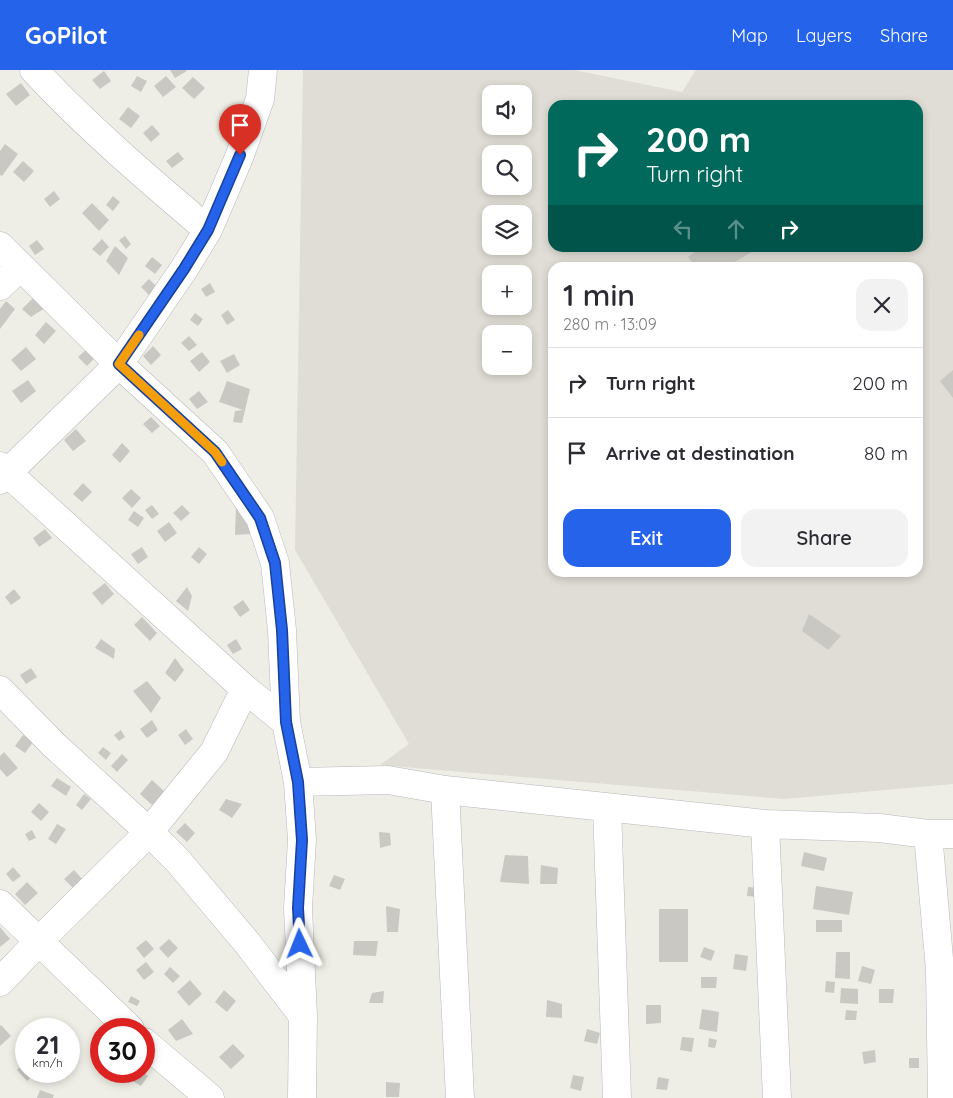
<!DOCTYPE html>
<meta charset="utf-8">
<style>
:root{--surface:#fff;--page:#f2f2f3;--text:#2b2b33;--muted:#7c7c81;--line:#e1e1e2;--accent:#2563eb}
body{margin:0;font-family:Quicksand,sans-serif;background:var(--page);color:var(--text);height:100vh;display:flex;flex-direction:column;font-size:19px;white-space:nowrap}
*{box-sizing:border-box;margin:0}
p{font-size:16px;color:var(--muted)}
.icon{flex:none;width:28px;height:28px;fill:none;stroke:currentColor;stroke-width:2;stroke-linecap:round;stroke-linejoin:round}
.map{position:relative;flex:1;overflow:hidden}
.details{position:absolute;left:548px;top:192px;width:375px;height:315px;display:flex;flex-direction:column;background:var(--surface);border-radius:15px;box-shadow:0 2px 8px #0003}
.details>*{flex:none}
.banner{position:absolute;left:548px;top:30px;width:375px;height:152px;border-radius:15px;box-shadow:0 2px 8px #0003;background:#00695c;color:#fff;overflow:hidden}
.controls{position:absolute;left:482px;top:15px;display:grid;gap:10px}
.controls a{display:grid;place-items:center;width:50px;height:50px;border-radius:10px;background:var(--surface);box-shadow:0 2px 8px #0003;font-size:25px}
.speed{position:absolute;left:15px;top:948px;display:flex;gap:10px;font-size:25px;font-weight:700;text-align:center}
.speed>*{display:grid;place-content:center;width:65px;height:65px;border-radius:50%;background:var(--surface);box-shadow:0 2px 8px #0003;line-height:1}
.speed small{font-size:12px;font-weight:400}
.speed .limit{border:8px solid #d22;background:#fff;color:#111}
.pin{position:absolute;display:grid;place-items:center;width:42px;height:42px;color:#fff;margin:-51px -21px;border-radius:50% 50% 50% 0;rotate:-45deg;box-shadow:0 0 5px #0007}
.pin .icon{rotate:45deg}
.me{position:absolute;width:55px;margin:-28px;rotate:358deg;stroke-linejoin:round;filter:drop-shadow(0 0 4px #0008)}
.turn{display:flex;align-items:center;gap:18px;height:105px;padding:0 15px;font-size:22px}
.turn .icon{width:65px;height:65px;stroke-width:2.5}
.turn b{display:block;font-size:35px;line-height:42px}
.lanes{display:flex;align-items:center;height:48px;padding:0 15px;background:#0003;justify-content:center;gap:25px;direction:ltr}
.lanes .off{opacity:.35}
.round{display:grid;place-items:center;flex:none;width:52px;height:52px;border-radius:15px;background:var(--page)}
.summary{display:flex;align-items:center;justify-content:space-between;height:85px;padding:0 15px}
h1{font-size:30px;font-weight:600;line-height:38px}
.button{display:flex;gap:10px;margin-top:auto;padding:10px 15px}
.button a{flex:1;height:58px;border-radius:15px;background:var(--accent);color:#fff;font-size:20px;font-weight:600;line-height:58px;text-align:center}
.button a+a{background:var(--page);color:var(--text)}
ul{padding:0;list-style:none}
li{display:flex;align-items:center;gap:15px;height:70px;padding:0 15px;border-top:1px solid var(--line)}
li div{flex:1}
li b{display:block;font-size:19px}
li em{font-style:normal}
header{display:flex;align-items:center;gap:30px;box-sizing:border-box;height:70px;padding:0 25px;background:var(--accent);color:#fff}
header strong{font-size:24px}
nav{display:flex;gap:28px;margin-inline-start:auto;font-size:18px}
.map>svg:first-child{display:block}
.education{fill:#dfddd5;fill-rule:evenodd}
.building{fill:#cac8c3}
.lines{fill:none;stroke-linecap:round;stroke-linejoin:round}
.minor-casing{stroke:#b6b8bc;stroke-width:29}
.minor{stroke:#fff;stroke-width:28}
.route-casing{stroke:#184099;stroke-width:12}
.route{stroke:#2563eb;stroke-width:9}
.slow{stroke:#f59e0b;stroke-width:9}
</style>
<header>
<strong>GoPilot</strong>
<nav><a>Map</a><a>Layers</a><a>Share</a></nav>
</header>
<div class="map">
<svg width="953" height="1028" viewBox="0 0 953 1028">
<rect width="100%" height="100%" fill="#efeee6"/>
<path class="education" d="M303,0H574L682,22L696,0H953V714L784,729L380,695L409,674L295,480ZM491,24H524V56H491ZM552,35H918V178H552ZM491,84H524V116H491ZM491,144H524V176H491ZM552,198H918V502H552ZM491,204H524V236H491ZM491,264H524V296H491Z"/>
<path class="building" d="M170,0H186L187,1L175,8Z
M104,1L111,11L100,19L92,10Z
M137,6L147,11L141,22L131,16Z
M166,6L176,17L163,27L154,16Z
M193,7L205,18L194,29L182,18Z
M21,13L30,25L16,36L6,24Z
M128,37L140,46L131,58L119,49Z
M152,55L160,64L151,72L143,63Z
M5,74L18,84L2,106L0,105V81Z
M178,82L184,89L172,98L166,91Z
M23,91L34,101L24,112L13,102Z
M54,121L60,129L50,137L44,129Z
M113,126L120,132L113,141L106,135Z
M92,133L109,150L99,161L82,143Z
M125,166L131,174L126,179L119,170Z
M102,169L109,177L100,186L92,179Z
M37,170L44,179L35,185L29,176Z
M115,176L128,188L119,205L106,191Z
M701,178H758L725,198H697L688,187Z
M152,187L162,195L155,204L145,196Z
M149,209L157,217L149,225L141,217Z
M210,213L215,222L206,227L201,219Z
M34,227L45,238L31,247L22,239Z
M6,231L15,239L0,259V239Z
M228,240L235,250L227,255L221,245Z
M195,243L203,249L198,256L190,250Z
M46,252L56,261L44,274L35,265Z
M189,266L197,275L189,281L181,273Z
M153,276L161,285L151,295L143,286Z
M26,277L36,289L21,301L11,290Z
M87,279L95,288L87,296L78,287Z
M202,282L210,292L199,302L190,291Z
M234,284L240,295L227,303L220,291Z
M953,300V328L940,311Z
M28,310L36,321L21,333L12,321Z
M227,311L250,319L242,353L233,352L235,341L243,340L219,332Z
M199,321L208,332L197,339L189,329Z
M151,347L160,356L152,363L143,354Z
M76,359L86,371L73,381L64,370Z
M122,373L130,381L120,393L112,385Z
M83,413L92,422L82,432L73,424Z
M131,419L141,428L132,438L122,428Z
M152,435L159,444L152,449L145,440Z
M182,435L190,443L181,451L173,443Z
M236,436L244,437V451H249L250,464L235,465Z
M134,441L144,448L138,457L128,450Z
M169,452L177,463L165,472L157,461Z
M45,459L52,468L39,477L33,468Z
M142,477L148,487L138,494L131,484Z
M199,477L207,484L199,494L191,487Z
M105,513L114,524L102,535L92,523Z
M187,517L192,526L188,541L176,531Z
M14,519L21,528L11,535L5,527Z
M243,530L250,540L240,547L233,537Z
M809,544L841,566L828,580L802,561Z
M142,547L157,563L150,571L134,555Z
M101,569L115,579L114,589L95,578Z
M236,569L242,579L233,584L227,575Z
M175,588L184,600L175,612L165,603Z
M31,598L37,607L26,614L20,605Z
M147,611L161,628L151,643L133,621Z
M152,650L158,660L147,668L140,659Z
M186,659L193,669L185,675L178,665Z
M121,660L125,667L119,671L114,665Z
M23,665L33,672L25,683L15,676Z
M103,677L111,683L106,690L98,683Z
M4,682L18,698L7,707L0,699V686Z
M122,684L128,690L117,702L111,696Z
M57,708L71,717L66,726L51,716Z
M152,710L165,722L152,735L140,724Z
M84,724L91,729L82,740L76,735Z
M226,729L242,734L232,748L219,740Z
M39,733L49,742L41,751L31,742Z
M185,753L195,763L187,772L176,762Z
M57,754L66,759L56,774L48,769Z
M32,760L36,768L29,771L25,764Z
M379,762L390,763L391,775L380,778Z
M804,782L827,788L824,801L801,796Z
M505,785L528,786L529,814L500,812Z
M541,795L558,798L557,814H540Z
M13,797L21,806L13,812L6,804Z
M74,800L84,811L75,820L64,809Z
M334,805L345,809L340,820L329,816Z
M27,812L38,823L25,835L15,824Z
M816,816L853,822L849,845L813,839Z
M748,817L759,818V827L747,826Z
M386,836L400,839L398,862H387Z
M659,839H688V892H659Z
M816,850H842V862H816Z
M0,857L10,869L0,877Z
M169,869L178,878L168,888L159,878Z
M146,870L154,879L144,888L136,878Z
M354,871H378L376,886L353,885Z
M704,877L715,881L711,891L700,887Z
M836,882H850V909L835,908Z
M735,884L748,886L746,901L733,899Z
M146,892L154,902L144,910L136,900Z
M862,896L875,900L871,914L858,911Z
M170,897L180,906L173,913L164,904Z
M701,907H717L716,918H701Z
M190,910L202,924L189,936L177,922Z
M826,911L835,912L834,923L825,922Z
M841,918L858,919V934L840,933Z
M879,919H894L893,933H879Z
M224,920L236,931L227,942L215,932Z
M384,921L383,933H369L372,923Z
M131,926L140,931L137,936L128,932Z
M547,930L562,934V948L546,947Z
M646,935H661V953L646,954Z
M702,939L719,942L717,962L699,959Z
M846,940L857,941L856,950H845Z
M182,949L193,964L176,971L168,960Z
M1,955L11,966L0,976V956Z
M587,959L600,963L597,974L584,971Z
M682,967L694,968L692,982L680,980Z
M709,968L717,970L715,978L708,977Z
M233,974L245,986L231,999L219,987Z
M875,980L876,992L864,994L862,982Z
M909,988H919V998H909Z
M26,992V1001H34L35,1003L27,1011L17,1000Z
M137,1001H141L148,1006L141,1016L131,1010Z
M573,1005L584,1007L581,1021L570,1018Z
M658,1007L669,1009L667,1020L656,1019Z
M386,1012L400,1013L399,1027H386Z
M40,1020L54,1025L53,1028H37Z"/>
<g class="lines">
<defs>
<path id="minor" d="M208,160L240,85L260,29L263,0
M0,176L119,294L215,382L260,448L275,493L282,560L286,652L298,712
M0,216L20,197
M0,396L245,619L286,652
M0,410L119,294L184,199L208,160C148,109 88,58 34,0
M0,620L54,675L149,762L178,791L248,874L303,946
M445,720L460,1028
M607,737L617,1028
M765,754L777,1028
M928,764L940,900L942,1028
M0,834L130,959
M0,912L39,871L149,762L214,682L245,619
M144,972L210,1028
M302,1028L303,946L298,838L302,770L298,712L388,710L445,720L765,754L879,758L928,764H953"/>
</defs>
<use href="#minor" class="minor-casing"/>
<use href="#minor" class="minor"/>
</g>
<g class="lines">
<defs>
<path id="route" d="M240,85L208,160L184,199L119,294L215,382L260,448L275,493L282,560L286,652L298,712L302,770L298,838L300,874"/>
</defs>
<use href="#route" class="route-casing"/>
<use href="#route" class="route"/>
<path class="slow" d="M139,265L119,294L215,382L222,392"/>
</g>
</svg>
<div class="controls">
<a><svg class="icon" aria-label="sound" viewBox="0 0 24 24"><path d="M4 9h4l5-4v14l-5-4H4zM17 9q2 3 0 6"/></svg></a>
<a><svg class="icon" aria-label="search" viewBox="0 0 24 24"><circle cx="10" cy="10" r="6"/><path d="M15 15l6 6"/></svg></a>
<a><svg class="icon" aria-label="layers" viewBox="0 0 24 24"><path d="M12 4l9 5-9 5-9-5zM3 14l9 5 9-5"/></svg></a>
<a>+</a>
<a>−</a>
</div>
<div class="speed"><div>21<small>km/h</small></div><div class="limit">30</div></div>
<div class="pin" style="left:240px;top:85px;background:#d93025"><svg class="icon" aria-label="arrive" viewBox="0 0 24 24"><path d="M6 21V4h12l-3 4 3 4H6"/></svg></div>
<svg class="me" style="left:300px;top:874px" viewBox="-20 -20 40 40"><path d="M0-17L14 15 0 8-14 15z" fill="#2563eb" stroke="#fff" stroke-width="4"/></svg>
<div class="banner">
<div class="turn"><svg class="icon" aria-label="right" viewBox="0 0 24 24"><path d="M7 20v-9h11M14 6l5 5-5 5"/></svg><div><b>200 m</b>Turn right</div></div>
<div class="lanes"><svg class="icon off" aria-label="left" viewBox="0 0 24 24"><path d="M17 20v-9H6M10 6l-5 5 5 5"/></svg><svg class="icon off" aria-label="ahead" viewBox="0 0 24 24"><path d="M12 20V5M6 11l6-6 6 6"/></svg><svg class="icon" aria-label="right" viewBox="0 0 24 24"><path d="M7 20v-9h11M14 6l5 5-5 5"/></svg></div>
</div>
<section class="details">
<div class="summary"><div><h1>1 min</h1><p>280 m · 13:09</p></div><a class="round"><svg class="icon" aria-label="close" viewBox="0 0 24 24"><path d="M6 6l12 12M18 6L6 18"/></svg></a></div>
<ul>
<li><svg class="icon" aria-label="right" viewBox="0 0 24 24"><path d="M7 20v-9h11M14 6l5 5-5 5"/></svg><div><b>Turn right</b></div><em>200 m</em></li>
<li><svg class="icon" aria-label="arrive" viewBox="0 0 24 24"><path d="M6 21V4h12l-3 4 3 4H6"/></svg><div><b>Arrive at destination</b></div><em>80 m</em></li>
</ul>
<div class="button"><a>Exit</a><a>Share</a></div>
</section>
</div>
